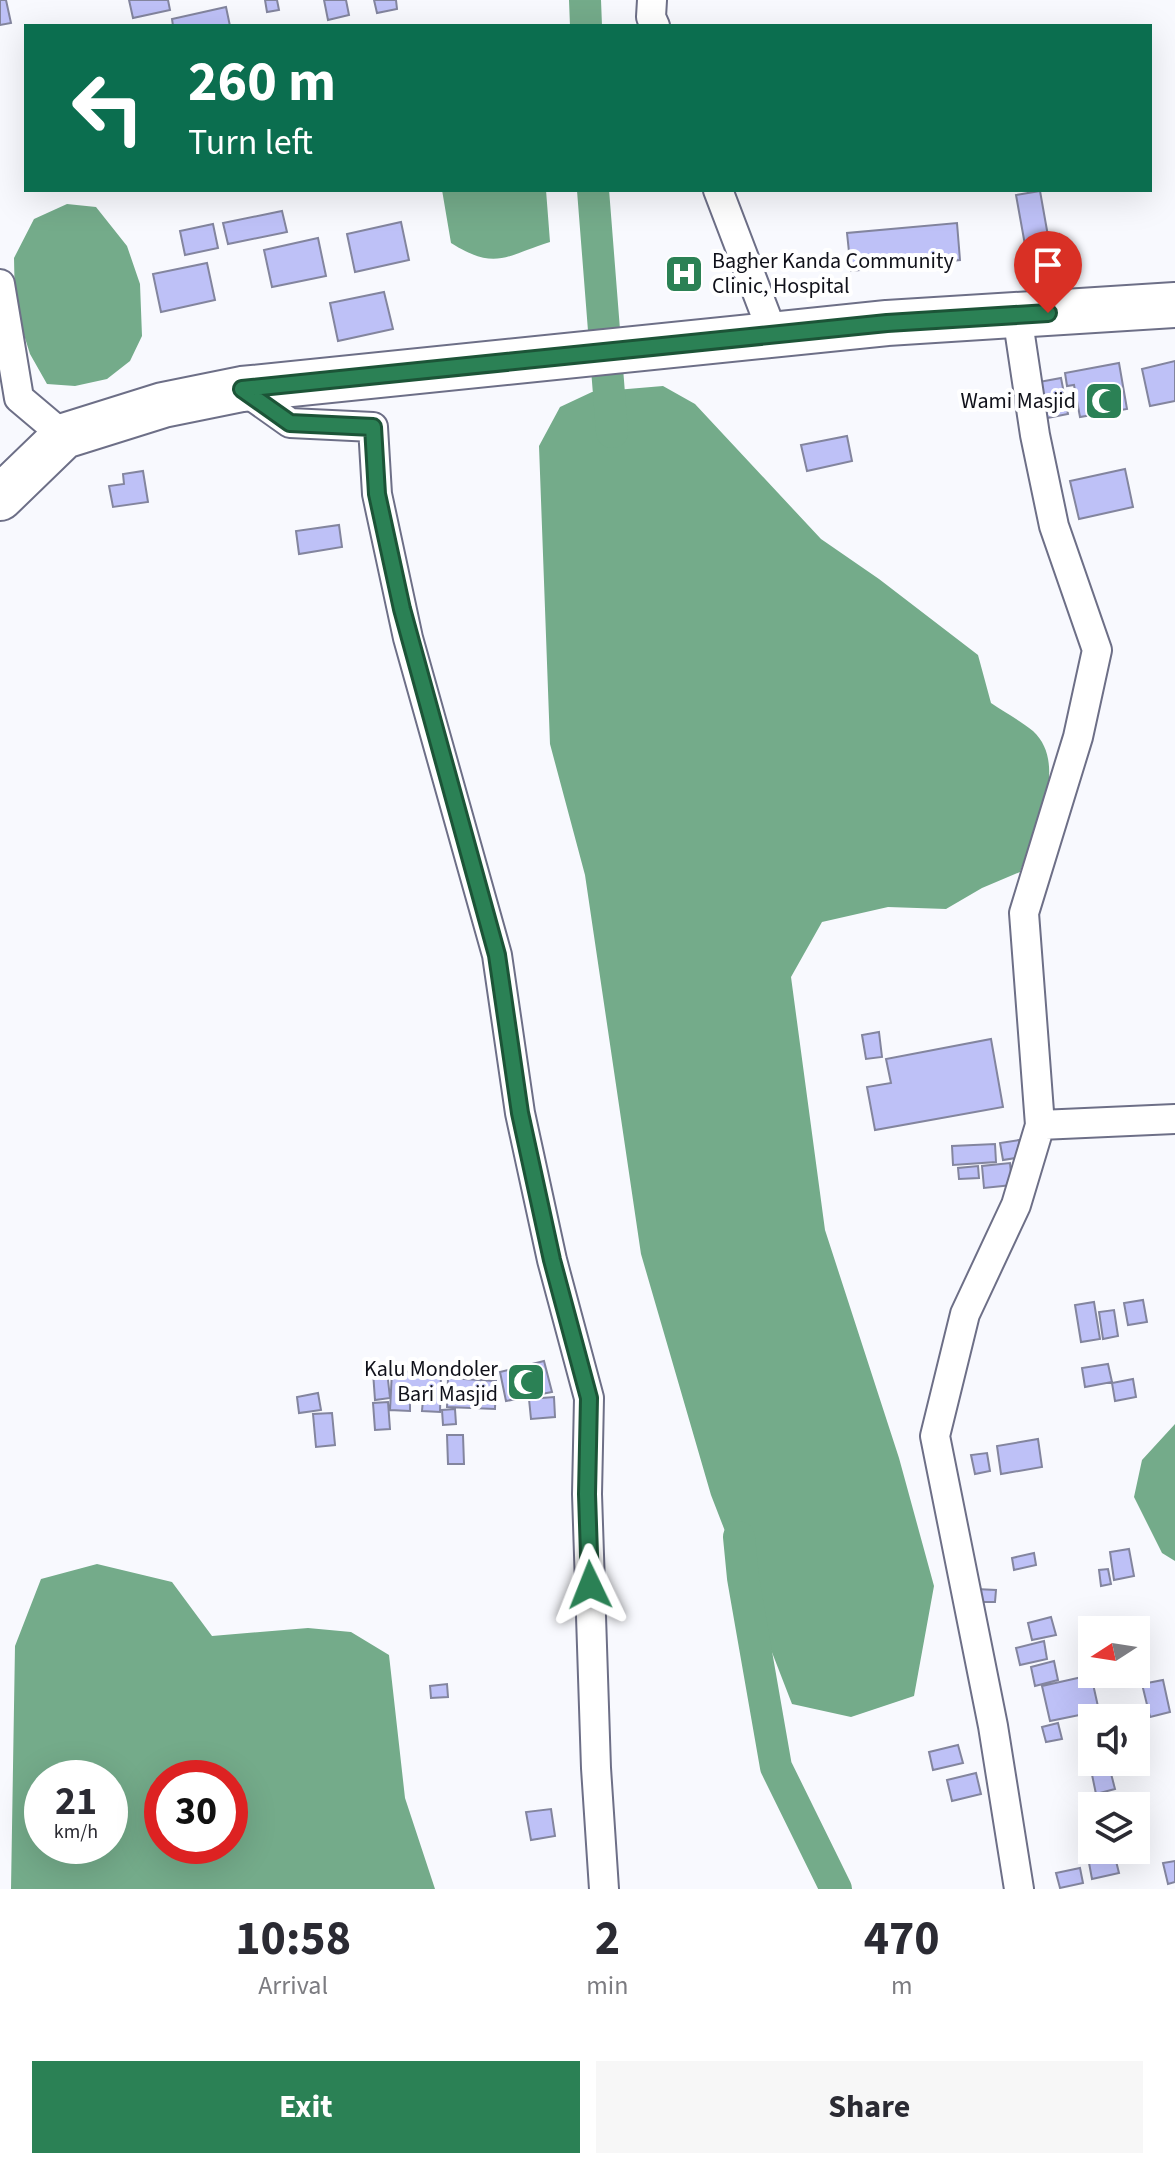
<!DOCTYPE html>
<style>
:root{--surface:#fff;--page:#f7f7f7;--text:#2b2b33;--muted:#7c7c81;--accent:#2b8155}
body{margin:0;font-family:"Source Sans 3",sans-serif;background:var(--page);color:var(--text);height:100vh;display:flex;flex-direction:column;font-size:30px;white-space:nowrap}
*{box-sizing:border-box;margin:0}
p{font-size:26px;color:var(--muted)}
.icon{flex:none;width:44px;height:44px;fill:none;stroke:currentColor;stroke-width:2;stroke-linecap:round;stroke-linejoin:round}
.map{position:relative;height:1889px;overflow:hidden}
.side{display:flex;flex-direction:column;background:var(--surface);flex:1}
.side>*{flex:none}
.banner{position:absolute;left:24px;top:24px;width:1128px;height:168px;border-radius:0px;box-shadow:0 8px 32px #0002;background:#0b6e4f;color:#fff;overflow:hidden}
.needle{width:52px;rotate:258deg}
.fabs{position:absolute;left:1078px;top:1616px;display:grid;gap:16px}
.fabs a{display:grid;place-items:center;width:72px;height:72px;border-radius:0px;background:var(--surface);box-shadow:0 8px 32px #0002;font-size:40px}
.speed{position:absolute;left:24px;top:1760px;display:flex;gap:16px;font-size:40px;font-weight:700;text-align:center}
.speed>*{display:grid;place-content:center;width:104px;height:104px;border-radius:50%;background:var(--surface);box-shadow:0 8px 32px #0002;line-height:1}
.speed small{font-size:20px;font-weight:400}
.speed .limit{border:12px solid #d22;background:#fff;color:#111}
.pin{position:absolute;display:grid;place-items:center;width:68px;height:68px;color:#fff;margin:-82px -34px;border-radius:50% 50% 50% 0;rotate:-45deg;box-shadow:0 0 8px #0007}
.pin .icon{rotate:45deg}
.me{position:absolute;width:88px;margin:-44px;rotate:358deg;stroke-linejoin:round;filter:drop-shadow(0 0 6px #0008)}
.turn{display:flex;align-items:center;gap:28px;height:168px;padding:0 32px;font-size:36px}
.turn .icon{width:104px;height:104px;stroke-width:2.5}
.turn b{display:block;font-size:56px;line-height:68px}
.eta{display:flex;justify-content:space-evenly;align-items:center;height:136px;text-align:center}
.eta b{font-size:48px;font-weight:700;line-height:56px}
.action{display:flex;gap:16px;margin-top:auto;padding:16px 32px}
.action a{flex:1;height:92px;border-radius:0px;background:var(--accent);color:#fff;font-size:32px;font-weight:700;line-height:92px;text-align:center}
.action a+a{background:var(--page);color:var(--text)}
.map>svg:first-child{display:block}
.water{fill:#74ab8a;fill-rule:evenodd}
.lines{fill:none;stroke-linecap:round;stroke-linejoin:round}
.canal{stroke:#74ab8a;stroke-width:32}
.building{fill:#bec1f7;stroke:#83859e;stroke-width:2}
.street-casing{stroke:#6d6f87;stroke-width:32}
.highway-casing{stroke:#6d6f87;stroke-width:48}
.street{stroke:#fff;stroke-width:28}
.highway{stroke:#fff;stroke-width:44}
.route-casing{stroke:#1c5437;stroke-width:20}
.route{stroke:#2b8155;stroke-width:14}
.labels{text-anchor:middle;dominant-baseline:central;stroke-width:8;stroke-linejoin:round;paint-order:stroke}
.poi-label{font-size:22px;fill:#10111a;stroke:#fff;text-anchor:end}
</style>
<div class="map">
<svg width="1175" height="1889" viewBox="0 0 1175 1889">
<rect width="100%" height="100%" fill="#f8f9fe"/>
<path class="water" d="M442,190H546L550,242C505,256 496,271 451,243Z
M67,204L96,207L127,246L140,284L142,336L130,361L107,379L75,386L47,384L30,354L15,306L14,258L34,219Z
M663,386L695,404L821,539L879,579L978,655L991,703C1004,712 1021,721 1033,731C1070,765 1034,834 1020,872L982,888L946,909L888,907L822,922L791,977L825,1230L899,1458L934,1586L914,1696L851,1717L792,1704L711,1495L641,1254L585,875L550,744L539,446L560,407L592,392Z
M1175,1424V1561L1162,1553L1134,1497L1142,1460Z
M97,1564L172,1582L212,1636L308,1628L351,1632L389,1655L405,1798L435,1889H11L15,1646L41,1579ZM110,1778V1846H42V1778ZM230,1778V1846H162V1778Z"/>
<g class="lines">
<path class="canal" d="M585,0L586,26
M593,190L612,432
M739,1537L743,1578L776,1767L836,1889"/>
</g>
<path class="building" d="M0,0H6L11,23L0,25Z
M129,0H168L170,10L133,18Z
M265,0H277L279,10L267,12Z
M324,0H346L349,15L328,20Z
M374,0H396L397,9L377,13Z
M226,7L230,26H173L172,19Z
M1040,191L1048,236L1059,234L1061,249L1027,256L1016,195Z
M282,211L287,232L228,244L223,223Z
M401,222L409,260L355,272L347,234Z
M957,223L960,260L851,271L847,233Z
M213,224L218,248L185,255L180,231Z
M318,238L326,276L272,287L264,250Z
M207,263L215,300L161,312L153,274Z
M384,292L393,329L338,341L330,303Z
M1175,361V401L1150,406L1142,369Z
M1119,363L1127,409L1080,417L1074,385L1067,386L1065,373Z
M1061,378L1068,414L1047,418L1039,382Z
M847,436L852,461L807,471L801,445Z
M1125,469L1133,507L1079,519L1070,481Z
M143,471L148,502L113,507L109,486L124,484L123,474Z
M339,525L342,547L299,554L296,531Z
M879,1032L882,1057L866,1059L862,1035Z
M991,1039L1003,1107L875,1130L867,1087L891,1083L886,1059Z
M1019,1140L1022,1157L1003,1160L1000,1143Z
M995,1144L996,1162L953,1165L952,1146Z
M1010,1163L1012,1185L984,1188L982,1166Z
M978,1166L979,1178L959,1179L958,1168Z
M1143,1300L1147,1322L1128,1325L1124,1303Z
M1094,1302L1100,1339L1081,1342L1075,1305Z
M1114,1310L1118,1336L1103,1339L1099,1312Z
M544,1361L552,1392L506,1401L500,1372Z
M1108,1364L1112,1382L1085,1387L1082,1368Z
M387,1371L390,1398L375,1400L373,1372Z
M392,1371L441,1373L440,1412L422,1411L423,1399H410V1411L390,1410Z
M448,1378L496,1381L495,1409L447,1407Z
M1133,1379L1136,1397L1115,1401L1112,1383Z
M318,1393L321,1410L299,1413L297,1397Z
M554,1397L555,1417L531,1419L529,1399Z
M388,1402L390,1429L375,1430L373,1403Z
M455,1409L456,1424L443,1425L442,1410Z
M332,1413L335,1445L316,1447L313,1414Z
M447,1435H463L464,1464H448Z
M1038,1439L1042,1467L1001,1474L997,1446Z
M987,1453L990,1471L975,1474L971,1455Z
M1129,1549L1134,1576L1114,1580L1110,1552Z
M1034,1553L1036,1565L1014,1570L1012,1558Z
M1108,1569L1111,1584L1101,1586L1099,1570Z
M976,1589L996,1590L995,1602H976Z
M1051,1617L1056,1635L1032,1640L1028,1623Z
M1044,1641L1047,1659L1020,1665L1016,1648Z
M1054,1661L1058,1680L1035,1686L1031,1667Z
M1091,1675L1099,1711L1050,1721L1042,1686Z
M1163,1680L1170,1712L1150,1717L1142,1684Z
M447,1684L448,1697L431,1698L430,1686Z
M1058,1723L1062,1739L1046,1742L1042,1727Z
M958,1745L963,1763L933,1770L929,1752Z
M1108,1762L1115,1789L1096,1794L1090,1765Z
M976,1773L981,1794L952,1801L947,1780Z
M551,1809L555,1836L531,1840L526,1812Z
M1115,1857L1119,1873L1092,1879L1089,1863Z
M1175,1861V1882L1168,1884L1163,1863Z
M1080,1868L1083,1883L1060,1888L1056,1873Z"/>
<g class="lines">
<defs>
<path id="street" d="M652,0L651,17L655,26
M718,190L773,334
M0,284L19,398L64,436
M1017,315L1035,435L1054,526L1097,650L1078,737L1024,913L1040,1125L1016,1205L965,1314L935,1436L993,1726L1019,1889
M242,389L290,423L373,427L377,494L408,638L497,955L520,1113L552,1260L589,1398L587,1494L596,1768L604,1889
M1040,1125L1175,1119"/>
<path id="highway" d="M0,498L64,436L163,405L242,389L887,323L1175,305"/>
</defs>
<use href="#street" class="street-casing"/>
<use href="#highway" class="highway-casing"/>
<use href="#street" class="street"/>
<use href="#highway" class="highway"/>
</g>
<g class="lines">
<defs>
<path id="route" d="M590,1585L587,1494L589,1398L552,1260L520,1113L497,955L402,609L377,494L373,427L290,423L242,389L887,323L1048,313"/>
</defs>
<use href="#route" class="route-casing"/>
<use href="#route" class="route"/>
</g>
<defs>
<symbol id="hospital-square" viewBox="-11 -11 22 22"><rect x="-9" y="-9" width="18" height="18" rx="4" fill="#2b8155" stroke="#fff"/><path d="M-5-5h3v3.5h4V-5h3V5h-3V1.5h-4V5h-3Z" fill="#fff"/></symbol>
<symbol id="mosque-square" viewBox="-11 -11 22 22"><rect x="-9" y="-9" width="18" height="18" rx="4" fill="#2b8155" stroke="#fff"/><path d="M3.5-4.9A6 6 0 1 0 3.5 4.9A5 5 0 1 1 3.5-4.9Z" fill="#fff"/></symbol>
</defs>
<g fill-rule="evenodd">
<use href="#hospital-square" x="662" y="252" width="44" height="44"/>
<use href="#mosque-square" x="1082" y="379" width="44" height="44"/>
<use href="#mosque-square" x="504" y="1360" width="44" height="44"/>
</g>
<g class="labels">
<g class="poi-label">
<text x="712" y="261" text-anchor="start">Bagher Kanda Community<tspan x="712" dy="25">Clinic, Hospital</tspan></text>
<text x="1076" y="401">Wami Masjid</text>
<text x="498" y="1369">Kalu Mondoler<tspan x="498" dy="25">Bari Masjid</tspan></text>
</g>
</g>
</svg>
<div class="fabs">
<a><svg class="needle" viewBox="-14 -14 28 28"><path d="M0-13l5 13h-10z" fill="#e53935"/><path d="M0 13l5-13h-10z" fill="#7c7c81"/></svg></a>
<a><svg class="icon" aria-label="sound" viewBox="0 0 24 24"><path d="M4 9h4l5-4v14l-5-4H4zM17 9q2 3 0 6"/></svg></a>
<a><svg class="icon" aria-label="layers" viewBox="0 0 24 24"><path d="M12 4l9 5-9 5-9-5zM3 14l9 5 9-5"/></svg></a>
</div>
<div class="speed"><div>21<small>km/h</small></div><div class="limit">30</div></div>
<div class="pin" style="left:1048px;top:313px;background:#d93025"><svg class="icon" aria-label="arrive" viewBox="0 0 24 24"><path d="M6 21V4h12l-3 4 3 4H6"/></svg></div>
<svg class="me" style="left:590px;top:1585px" viewBox="-20 -20 40 40"><path d="M0-17L14 15 0 8-14 15z" fill="#2b8155" stroke="#fff" stroke-width="4"/></svg>
<div class="banner">
<div class="turn"><svg class="icon" aria-label="left" viewBox="0 0 24 24"><path d="M17 20v-9H6M10 6l-5 5 5 5"/></svg><div><b>260 m</b>Turn left</div></div>
</div>
</div>
<section class="side">
<div class="eta">
<div><b>10:58</b><p>Arrival</p></div>
<div><b>2</b><p>min</p></div>
<div><b>470</b><p>m</p></div>
</div>
<div class="action"><a>Exit</a><a>Share</a></div>
</section>
